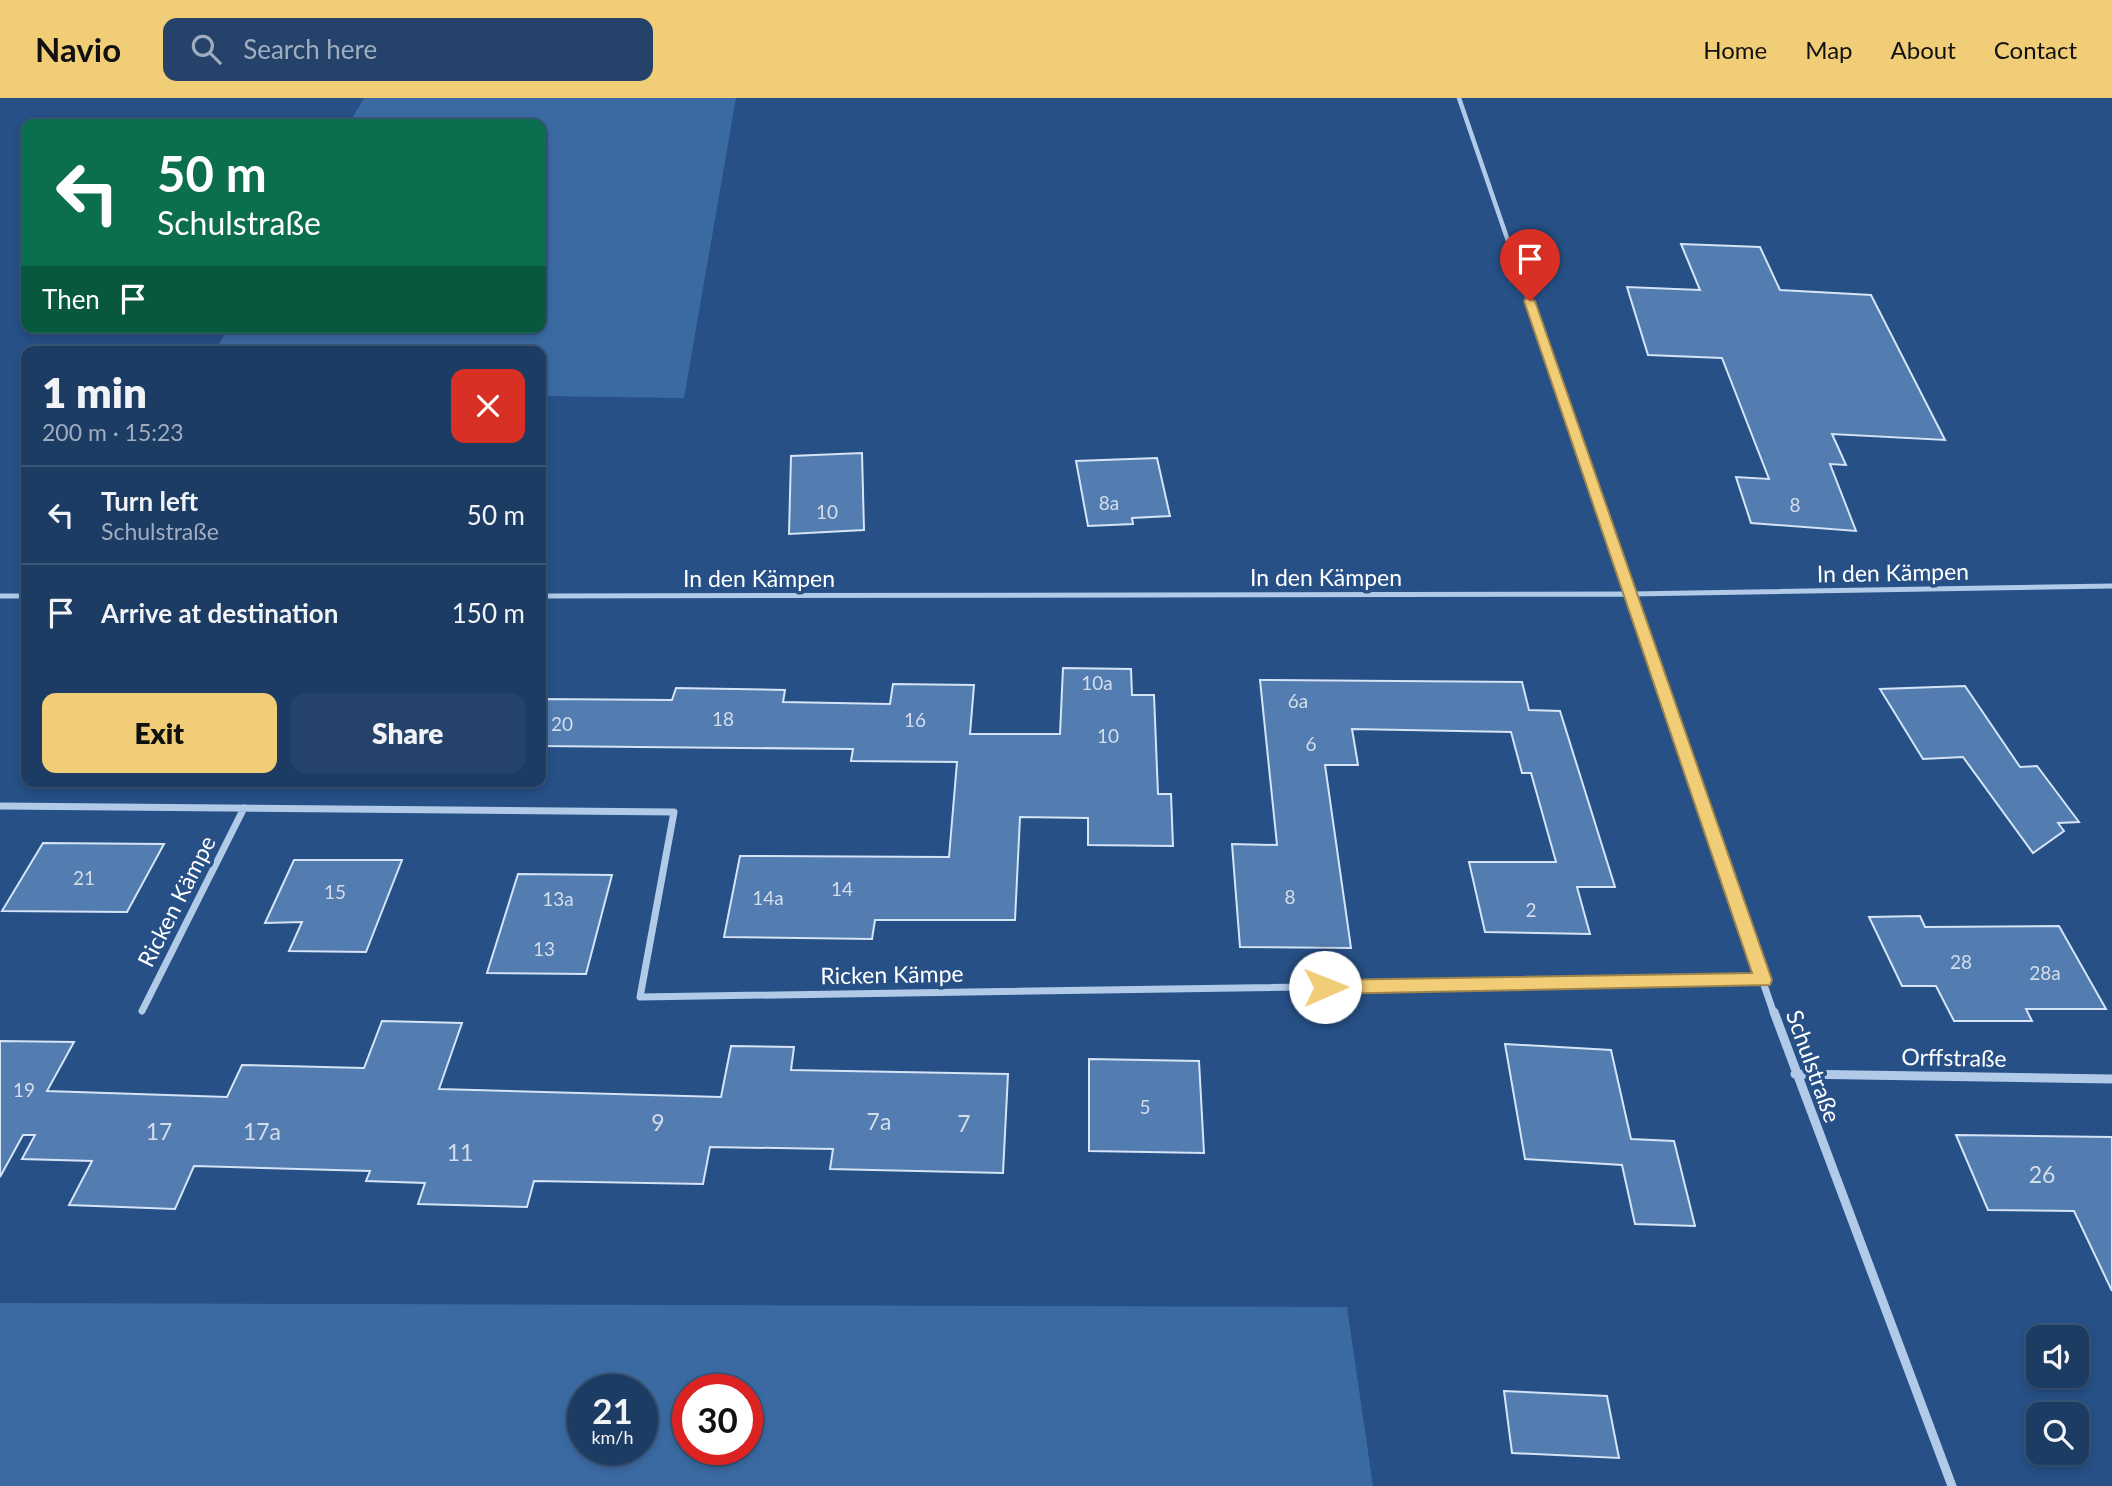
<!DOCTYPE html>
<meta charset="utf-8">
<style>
:root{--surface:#1c3c64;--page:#25436a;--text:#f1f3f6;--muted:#a0adbf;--line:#3a5678;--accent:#f1cd77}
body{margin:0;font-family:Lato,sans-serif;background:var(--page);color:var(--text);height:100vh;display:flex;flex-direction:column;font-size:26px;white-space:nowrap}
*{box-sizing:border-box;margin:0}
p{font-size:23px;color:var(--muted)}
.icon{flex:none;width:38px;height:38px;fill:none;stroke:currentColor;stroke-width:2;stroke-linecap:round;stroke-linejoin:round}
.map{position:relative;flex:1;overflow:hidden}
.panel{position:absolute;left:21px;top:248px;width:525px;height:441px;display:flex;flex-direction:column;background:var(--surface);border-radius:14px;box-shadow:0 4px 10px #0003,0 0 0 2px var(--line)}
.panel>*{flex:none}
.top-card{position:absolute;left:21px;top:21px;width:525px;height:214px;border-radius:14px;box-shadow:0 4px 10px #0003,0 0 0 2px var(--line);background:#0b6e4f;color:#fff;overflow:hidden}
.buttons{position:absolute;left:2026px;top:1227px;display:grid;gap:14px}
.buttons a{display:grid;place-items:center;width:63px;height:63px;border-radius:14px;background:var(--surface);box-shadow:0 4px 10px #0003,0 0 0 2px var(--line);font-size:35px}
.speed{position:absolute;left:567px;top:1276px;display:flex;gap:14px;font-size:35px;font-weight:700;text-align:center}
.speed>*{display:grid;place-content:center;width:91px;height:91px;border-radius:50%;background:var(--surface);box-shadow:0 4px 10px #0003,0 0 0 2px var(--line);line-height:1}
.speed small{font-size:18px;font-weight:400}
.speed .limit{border:10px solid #d22;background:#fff;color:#111}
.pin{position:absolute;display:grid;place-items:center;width:60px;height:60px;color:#fff;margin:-72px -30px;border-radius:50% 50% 50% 0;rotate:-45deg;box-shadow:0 0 7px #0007}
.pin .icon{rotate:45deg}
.me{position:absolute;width:77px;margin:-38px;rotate:89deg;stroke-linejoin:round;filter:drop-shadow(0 0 5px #0008)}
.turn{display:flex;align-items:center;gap:24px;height:147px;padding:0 21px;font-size:32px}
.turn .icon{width:91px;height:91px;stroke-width:2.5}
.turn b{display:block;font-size:49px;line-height:60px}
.then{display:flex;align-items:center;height:66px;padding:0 21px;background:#0003;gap:14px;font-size:26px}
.round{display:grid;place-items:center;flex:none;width:74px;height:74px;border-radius:14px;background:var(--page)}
.summary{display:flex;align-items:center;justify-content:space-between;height:119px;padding:0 21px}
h1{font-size:42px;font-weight:800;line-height:52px}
.action{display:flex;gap:14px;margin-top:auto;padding:14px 21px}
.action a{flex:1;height:80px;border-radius:14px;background:var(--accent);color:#111;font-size:28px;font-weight:800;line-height:80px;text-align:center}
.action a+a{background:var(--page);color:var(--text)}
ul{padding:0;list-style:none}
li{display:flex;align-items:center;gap:21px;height:98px;padding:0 21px;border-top:2px solid var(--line)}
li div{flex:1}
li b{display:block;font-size:26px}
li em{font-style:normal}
header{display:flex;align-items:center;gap:42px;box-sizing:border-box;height:98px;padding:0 35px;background:var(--accent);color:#111}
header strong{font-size:33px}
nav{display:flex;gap:38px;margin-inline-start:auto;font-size:24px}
.search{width:490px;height:63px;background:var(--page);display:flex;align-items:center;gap:18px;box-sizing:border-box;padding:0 24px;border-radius:14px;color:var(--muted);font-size:26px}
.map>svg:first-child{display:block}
.green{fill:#3b6aa3;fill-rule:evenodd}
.building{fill:#537cb0;stroke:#d5e4f7;stroke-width:2}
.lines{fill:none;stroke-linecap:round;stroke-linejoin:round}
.street-far3{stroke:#b1cae8;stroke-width:4.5}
.street-far2{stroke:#b1cae8;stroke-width:5}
.street-far1{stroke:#b1cae8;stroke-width:7}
.street{stroke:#b1cae8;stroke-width:9}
.route{fill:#f1cd77;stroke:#9d854d;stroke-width:2}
.labels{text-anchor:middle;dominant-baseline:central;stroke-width:7;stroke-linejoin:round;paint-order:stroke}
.number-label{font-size:19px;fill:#d4deeb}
.street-label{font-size:23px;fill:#fff;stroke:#265086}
.near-number-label{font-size:23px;fill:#d4deeb}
</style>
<header>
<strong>Navio</strong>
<div class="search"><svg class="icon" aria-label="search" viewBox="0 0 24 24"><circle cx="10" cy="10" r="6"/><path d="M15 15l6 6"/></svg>Search here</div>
<nav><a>Home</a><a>Map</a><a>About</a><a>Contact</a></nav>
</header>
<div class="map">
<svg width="2112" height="1388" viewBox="0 0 2112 1388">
<rect width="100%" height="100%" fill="#265086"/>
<path class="green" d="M364,0H736L684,300L541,298V254H214L229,229H541V26H349Z
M0,1205L1347,1209L1373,1388H0ZM583,1292H642V1351H583ZM688,1292H747V1351H688Z"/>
<path class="building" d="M1681,146L1760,149L1780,192L1871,197L1945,342L1832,336L1846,367L1830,366L1856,433L1751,425L1736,379L1769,381L1722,260L1648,257L1627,189L1700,192Z
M862,355L864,432L789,436L791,358Z
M1157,360L1170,418L1132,420L1133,426L1088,428L1076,363Z
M1063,570L1131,571L1132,597H1154L1158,696H1171L1173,748L1088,747V720L1020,719L1015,822H875L872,841L724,839L740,758L949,759L957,664L851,663L853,651L541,648V601L672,602L676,590L785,592L783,604L890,606L893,586L974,587L970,636H1060Z
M1260,582L1522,584L1529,612L1560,613L1615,789H1577L1590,836L1485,834L1469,764H1556L1531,675H1522L1511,634L1352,631L1358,667H1325L1351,850L1240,849L1232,746L1277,747Z
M1965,588L2020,669L2037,668L2079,724L2058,725L2064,733L2033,755L1963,659L1923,661L1880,591Z
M43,745L164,746L127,814L2,813Z
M294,762H402L366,854L289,853L302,824L265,825Z
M518,776L612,777L586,876L487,875Z
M1920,818L1925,829L2059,828L2106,911H2026L2032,923H1954L1936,888H1902L1869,819Z
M382,923L462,925L439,991L721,999L731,948L794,949L791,972L1008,976L1003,1075L830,1071L833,1051L710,1049L703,1086L534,1083L527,1109L418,1106L425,1085L366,1083L370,1073L194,1068L175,1111L69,1107L92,1063L22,1061L35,1037H23L0,1079V943L74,944L47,993L227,999L242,967L364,970Z
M1505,946L1611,952L1631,1041L1674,1043L1695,1128L1635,1126L1622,1067L1525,1061Z
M1089,961L1199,963L1204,1055L1089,1053Z
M1956,1037L2112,1039V1193L2074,1113L1988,1112Z
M1504,1293L1607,1298L1619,1360L1512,1355Z"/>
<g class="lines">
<path class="street-far3" d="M1459,0L1541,239"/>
<path class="street-far2" d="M1541,238L1645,539
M0,498H26
M541,498L1632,496L2112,488"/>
<path class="street-far1" d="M1644,537L1774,916
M0,708L674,714L640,899L1763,882
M142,913L244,710"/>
<path class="street" d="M1774,914L1952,1388
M1795,976L2112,981"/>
</g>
<path class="route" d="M1526,200L1535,203L1772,882L1770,887L1325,896L1319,894L1316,889L1319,884L1325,882L1752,875L1524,203Z"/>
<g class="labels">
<g class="number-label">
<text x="1109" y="404">8a</text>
<text x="1795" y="406">8</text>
<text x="827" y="413">10</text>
<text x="1097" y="584">10a</text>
<text x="1298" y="602">6a</text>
<text x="723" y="620">18</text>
<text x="915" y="621">16</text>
<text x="562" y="625">20</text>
<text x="1108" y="637">10</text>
<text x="1311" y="645">6</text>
<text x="84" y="779">21</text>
<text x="842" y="790">14</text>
<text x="335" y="793">15</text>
<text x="1290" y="798">8</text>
<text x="768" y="799">14a</text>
<text x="558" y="800">13a</text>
<text x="1531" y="811">2</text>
<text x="544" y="850">13</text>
<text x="1961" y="863">28</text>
<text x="2045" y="874">28a</text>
<text x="24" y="991">19</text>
<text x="1145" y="1008">5</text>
</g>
<g class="street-label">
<text transform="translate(1893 474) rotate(-1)">In den Kämpen</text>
<text x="1326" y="479">In den Kämpen</text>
<text x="759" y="480">In den Kämpen</text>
<text transform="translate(176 803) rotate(-63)">Ricken Kämpe</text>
<text transform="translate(892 876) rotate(-1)">Ricken Kämpe</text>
<text transform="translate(1954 959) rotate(1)">Orffstraße</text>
<text transform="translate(1814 968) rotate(70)">Schulstraße</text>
</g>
<g class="near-number-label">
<text x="879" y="1023">7a</text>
<text x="658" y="1024">9</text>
<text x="964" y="1025">7</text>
<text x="159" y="1033">17</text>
<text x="262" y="1033">17a</text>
<text x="460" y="1054">11</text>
<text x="2042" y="1076">26</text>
</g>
</g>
</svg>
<div class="buttons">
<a><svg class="icon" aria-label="sound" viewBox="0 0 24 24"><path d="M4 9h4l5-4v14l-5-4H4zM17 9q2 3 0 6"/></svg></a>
<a><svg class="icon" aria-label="search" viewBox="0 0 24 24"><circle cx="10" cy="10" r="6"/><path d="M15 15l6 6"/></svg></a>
</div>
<div class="speed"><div>21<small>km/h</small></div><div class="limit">30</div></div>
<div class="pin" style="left:1530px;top:203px;background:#d93025"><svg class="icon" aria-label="arrive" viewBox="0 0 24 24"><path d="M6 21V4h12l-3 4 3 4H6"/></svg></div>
<svg class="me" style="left:1325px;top:889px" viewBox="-20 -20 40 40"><circle r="19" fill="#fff"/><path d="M0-13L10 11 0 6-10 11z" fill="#f1cd77"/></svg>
<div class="top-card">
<div class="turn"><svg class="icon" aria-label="left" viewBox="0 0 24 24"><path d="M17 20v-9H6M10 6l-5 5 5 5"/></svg><div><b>50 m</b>Schulstraße</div></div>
<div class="then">Then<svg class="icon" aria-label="arrive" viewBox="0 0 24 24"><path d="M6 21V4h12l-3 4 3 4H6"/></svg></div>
</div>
<section class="panel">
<div class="summary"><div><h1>1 min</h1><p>200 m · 15:23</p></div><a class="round" style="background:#d93025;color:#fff"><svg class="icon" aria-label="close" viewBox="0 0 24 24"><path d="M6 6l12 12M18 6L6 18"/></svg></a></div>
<ul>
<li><svg class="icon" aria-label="left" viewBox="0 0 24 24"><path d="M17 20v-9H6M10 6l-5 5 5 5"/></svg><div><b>Turn left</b><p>Schulstraße</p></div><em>50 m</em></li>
<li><svg class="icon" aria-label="arrive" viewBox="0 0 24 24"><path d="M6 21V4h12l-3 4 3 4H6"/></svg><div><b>Arrive at destination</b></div><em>150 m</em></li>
</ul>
<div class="action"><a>Exit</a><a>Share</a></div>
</section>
</div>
